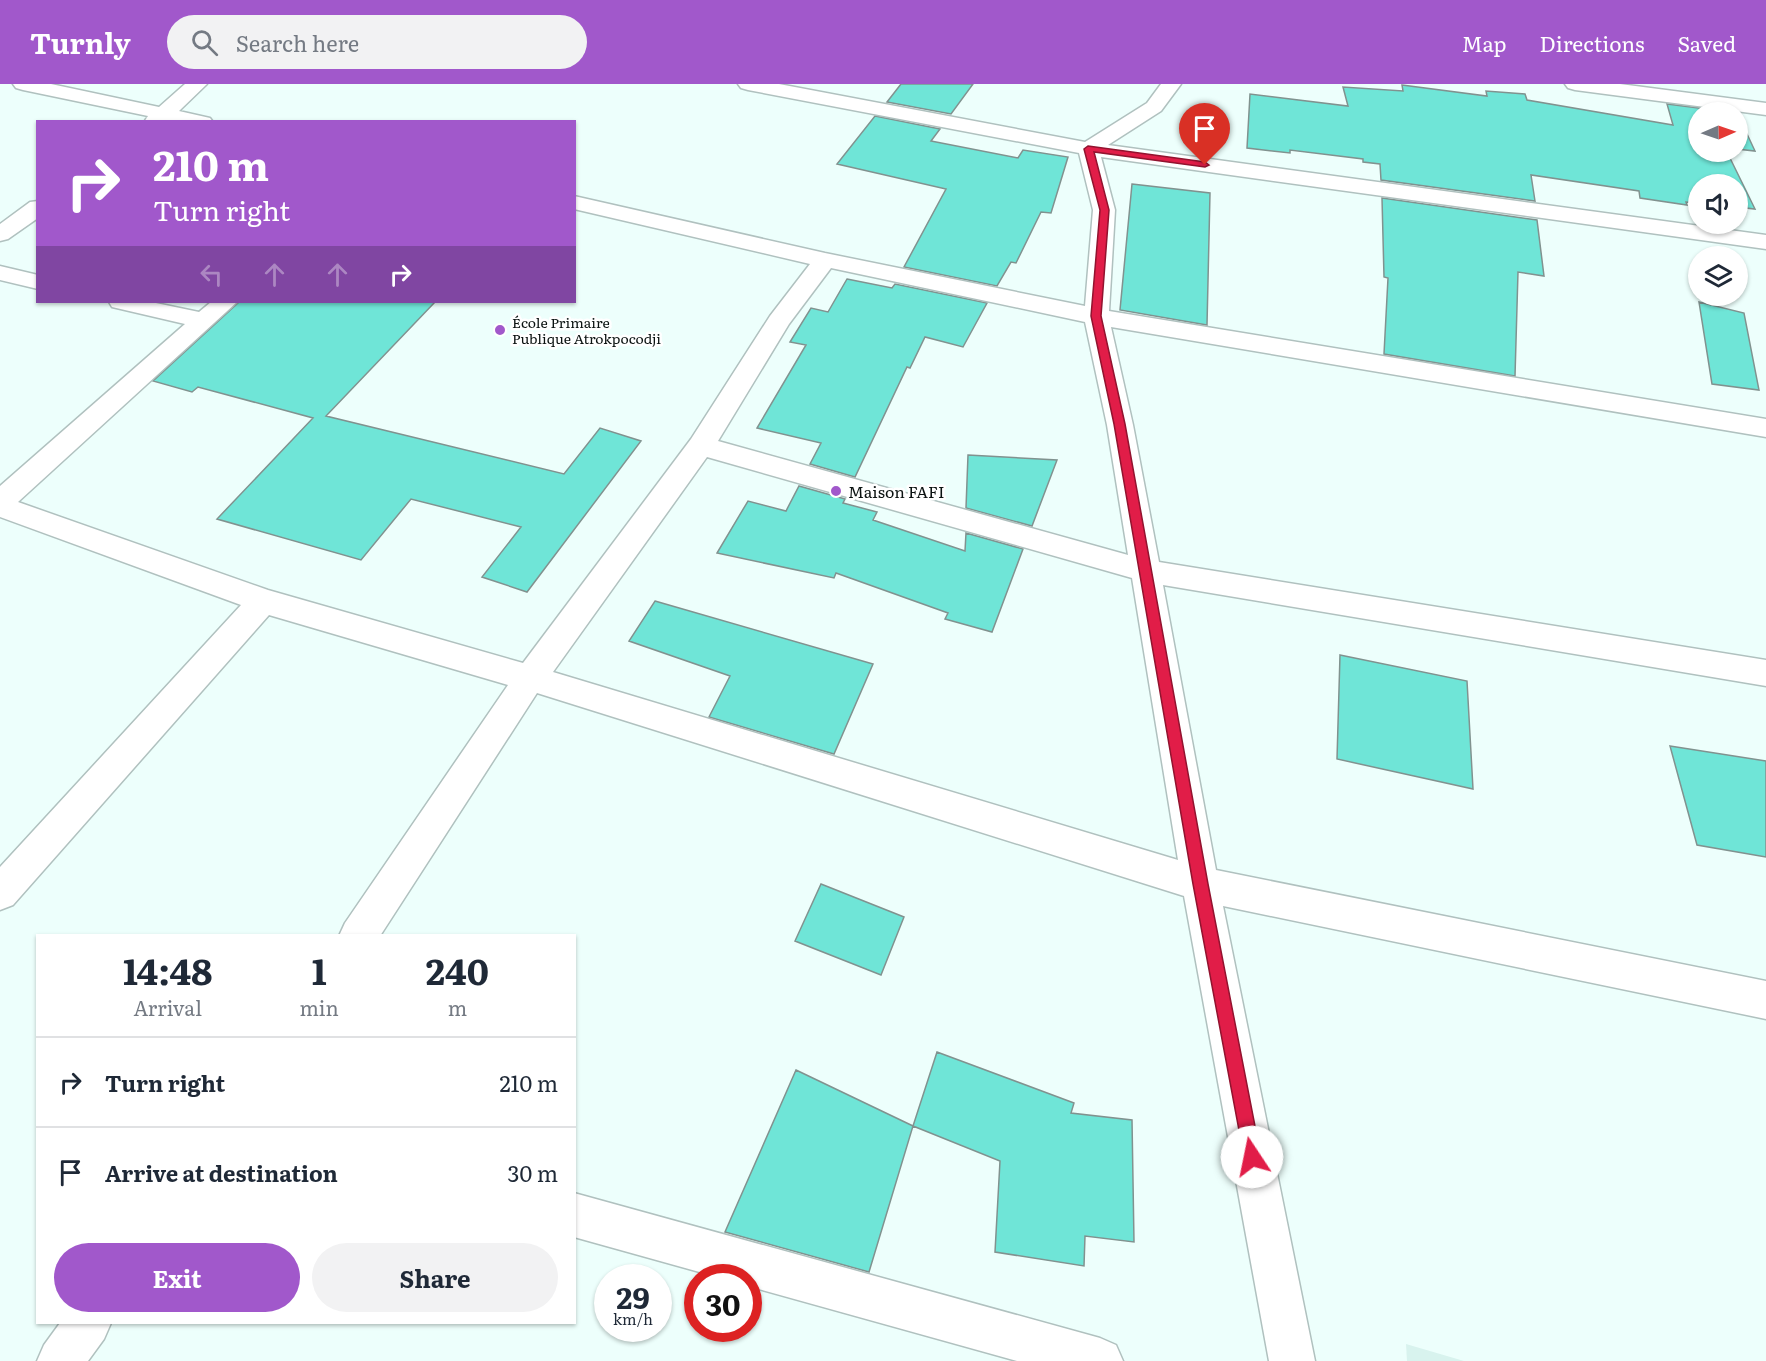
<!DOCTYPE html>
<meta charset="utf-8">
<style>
:root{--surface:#fff;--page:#f2f2f3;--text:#1f2937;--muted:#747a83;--line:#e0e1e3;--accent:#a158cb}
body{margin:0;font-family:Literata,serif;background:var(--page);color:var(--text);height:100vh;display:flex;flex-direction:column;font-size:22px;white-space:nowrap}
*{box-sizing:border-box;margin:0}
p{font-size:20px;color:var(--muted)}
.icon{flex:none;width:33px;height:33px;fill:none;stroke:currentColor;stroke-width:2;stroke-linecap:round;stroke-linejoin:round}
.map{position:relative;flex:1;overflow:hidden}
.details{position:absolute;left:36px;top:850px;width:540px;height:390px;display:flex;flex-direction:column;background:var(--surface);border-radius:0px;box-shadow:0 2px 4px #0004}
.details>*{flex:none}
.guide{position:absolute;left:36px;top:36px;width:540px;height:183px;border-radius:0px;box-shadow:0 2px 4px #0004;background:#a158cb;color:#fff;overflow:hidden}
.needle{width:39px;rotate:88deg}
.controls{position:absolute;left:1688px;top:18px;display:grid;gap:12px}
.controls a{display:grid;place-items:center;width:60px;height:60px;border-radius:50%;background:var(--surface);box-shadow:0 2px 4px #0004;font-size:30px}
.speed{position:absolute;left:594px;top:1180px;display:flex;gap:12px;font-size:30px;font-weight:700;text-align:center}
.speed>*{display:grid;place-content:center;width:78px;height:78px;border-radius:50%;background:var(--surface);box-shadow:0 2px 4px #0004;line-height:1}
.speed small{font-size:15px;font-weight:400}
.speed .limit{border:9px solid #d22;background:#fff;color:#111}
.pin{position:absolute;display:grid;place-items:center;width:51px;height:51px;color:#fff;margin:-62px -26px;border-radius:50% 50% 50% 0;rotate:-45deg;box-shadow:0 0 6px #0007}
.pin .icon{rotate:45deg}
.me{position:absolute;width:66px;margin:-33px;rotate:349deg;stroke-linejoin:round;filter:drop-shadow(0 0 4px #0008)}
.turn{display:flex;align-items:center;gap:21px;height:126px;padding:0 18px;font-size:27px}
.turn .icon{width:78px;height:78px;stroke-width:2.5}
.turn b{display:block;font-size:42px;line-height:51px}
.lanes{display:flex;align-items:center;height:57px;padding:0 18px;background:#0003;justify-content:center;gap:30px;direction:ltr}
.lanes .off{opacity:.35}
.eta{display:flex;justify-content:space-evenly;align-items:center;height:102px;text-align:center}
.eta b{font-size:36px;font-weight:700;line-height:42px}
.primary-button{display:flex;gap:12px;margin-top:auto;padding:12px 18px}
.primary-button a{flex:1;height:69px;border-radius:36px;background:var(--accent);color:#fff;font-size:24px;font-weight:700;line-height:69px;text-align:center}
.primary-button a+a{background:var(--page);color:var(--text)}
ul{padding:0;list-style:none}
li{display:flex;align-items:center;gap:18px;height:90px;padding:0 18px;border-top:2px solid var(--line)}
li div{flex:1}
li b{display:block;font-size:22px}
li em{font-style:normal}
header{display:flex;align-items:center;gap:36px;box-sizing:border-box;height:84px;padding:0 30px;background:var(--accent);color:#fff}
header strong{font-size:28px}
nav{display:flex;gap:33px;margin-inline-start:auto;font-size:21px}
.search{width:420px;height:54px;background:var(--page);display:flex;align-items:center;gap:15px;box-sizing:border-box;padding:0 21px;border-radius:33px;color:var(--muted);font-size:22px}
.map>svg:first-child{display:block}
.built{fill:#d8f3ee}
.building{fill:#6fe5d7;stroke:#81928f;stroke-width:1.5}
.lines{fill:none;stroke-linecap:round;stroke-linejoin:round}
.minor-casing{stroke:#b0c1bf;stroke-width:3}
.minor{fill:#fff;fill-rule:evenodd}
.route{fill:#e11d48;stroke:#92132f;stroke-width:1.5}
.poi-dot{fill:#a158cb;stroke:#fff;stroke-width:2}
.labels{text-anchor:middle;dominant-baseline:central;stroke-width:5;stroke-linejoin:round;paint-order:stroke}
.far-poi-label{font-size:14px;fill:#0b1211;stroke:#fff;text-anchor:start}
.poi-label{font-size:16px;fill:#0b1211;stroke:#fff;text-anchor:start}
</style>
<header>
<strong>Turnly</strong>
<div class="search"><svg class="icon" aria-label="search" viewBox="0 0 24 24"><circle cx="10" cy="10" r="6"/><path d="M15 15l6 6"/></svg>Search here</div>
<nav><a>Map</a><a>Directions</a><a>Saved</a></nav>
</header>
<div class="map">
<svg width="1766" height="1277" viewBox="0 0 1766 1277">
<rect width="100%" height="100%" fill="#edfffc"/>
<path class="built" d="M1406,1260L1464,1277H1407Z"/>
<path class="building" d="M901,0H973L951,30L887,18Z
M1402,1L1487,12L1486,7L1525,10L1527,16L1673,41L1667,20L1730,28H1698V68H1727L1755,125L1737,123V100H1698V119L1686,118L1687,121L1640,114L1639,107L1531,91L1535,117L1381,96L1380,80L1363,78V75L1290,66V69L1247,64L1250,10L1348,22L1343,3L1403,7Z
M1737,29L1740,35L1755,67L1737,65Z
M875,32L940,45L931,57L1018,74L1023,66L1068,73L1051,129L1041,128L1016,179L1011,178L997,202L904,183L946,105L837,80Z
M1132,100L1210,109L1207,241L1120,226Z
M1382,114L1537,136L1544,192L1518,188L1515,292L1384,270L1388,194L1384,193Z
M847,195L892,204L895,200L987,219L963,263L925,253L910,284L907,283L855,393L810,380L821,359L757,344L806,261L790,258L811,224L828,228Z
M239,218H435L326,332L564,390L600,344L641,357L527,508L482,493L521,443L411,415L361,476L217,435L313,334L198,303L192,308L153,297Z
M1699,218L1744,229L1759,306L1712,300Z
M968,371L1057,376L1032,442L966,424Z
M799,402L845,415L843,419L877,428L873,436L965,467L966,449L1023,465L992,548L945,535L948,529L836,489L834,494L717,469L748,417L786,427Z
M655,517L873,580L834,670L709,633L730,592L629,557Z
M1340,571L1467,597L1473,705L1337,675Z
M1670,662L1766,677V773L1697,761Z
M821,800L904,833L881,891L795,857Z
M937,968L1074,1019L1071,1029L1132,1036L1134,1158L1085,1152L1084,1182L995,1168L1000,1077L913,1042Z
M796,986L913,1042L869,1188L725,1148Z"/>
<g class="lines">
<defs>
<path id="minor" d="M13,0H51L159,23L185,0H207L179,27L210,34L213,38H144L148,32L23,6L16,4Z
M738,0H779L1085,58L1147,19L1161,0H1181L1161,27L1108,61L1766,151V165L1101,73L1115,126L1109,227L1766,335V353L1111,243L1133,341L1159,478L1766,576V602L1163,501L1216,786L1766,897V935L1223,822L1315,1277H1269L1184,812L537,609L380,852H339L345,839L508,601L269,531L13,821L0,826V783L241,521L0,433V402L185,240L112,223L109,218H151L199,228L211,218H237L18,418L268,506L523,579L691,355L770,232L810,180L574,125V112L825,169L1085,222L1093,126L1079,69L748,6L741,4ZM831,184L1085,238L1107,341L1128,471L718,357L789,240ZM707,373L1132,494L1178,776L553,588Z
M1565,0H1620L1766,19V31L1575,6L1568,4Z
M38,117V134L8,155L0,157V140L30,118Z
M0,182L38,191V205L0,196Z
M574,1109L1100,1254L1116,1261L1123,1277H1017L748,1202V1194H721L574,1153Z
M60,1239H111L104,1255L88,1277H37L44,1261Z"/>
</defs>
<use href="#minor" class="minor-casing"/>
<use href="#minor" class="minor"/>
</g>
<path class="route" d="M1088,62L1205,78L1209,81L1205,83L1094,68L1109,126L1101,232L1125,340L1208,800L1261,1073L1259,1079L1252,1081L1246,1079L1244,1073L1193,800L1114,340L1091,232L1100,126L1084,65Z"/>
<g class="poi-dot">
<circle cx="500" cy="246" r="6"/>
<circle cx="836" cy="407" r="6"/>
</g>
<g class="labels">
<g class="far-poi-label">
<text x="512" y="238">École Primaire<tspan x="512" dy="16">Publique Atrokpocodji</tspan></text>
</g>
<g class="poi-label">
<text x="848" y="407">Maison FAFI</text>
</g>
</g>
</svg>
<div class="controls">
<a><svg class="needle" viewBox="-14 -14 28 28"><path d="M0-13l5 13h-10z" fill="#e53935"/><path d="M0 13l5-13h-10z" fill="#747a83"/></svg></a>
<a><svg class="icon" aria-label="sound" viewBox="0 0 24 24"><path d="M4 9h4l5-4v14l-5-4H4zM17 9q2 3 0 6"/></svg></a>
<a><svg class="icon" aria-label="layers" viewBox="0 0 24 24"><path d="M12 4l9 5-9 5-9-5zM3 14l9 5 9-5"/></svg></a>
</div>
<div class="speed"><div>29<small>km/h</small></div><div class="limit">30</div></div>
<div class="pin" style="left:1205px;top:81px;background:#d93025"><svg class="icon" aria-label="arrive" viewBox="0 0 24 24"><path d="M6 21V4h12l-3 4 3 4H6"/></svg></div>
<svg class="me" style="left:1252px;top:1073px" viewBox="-20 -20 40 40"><circle r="19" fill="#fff"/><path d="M0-13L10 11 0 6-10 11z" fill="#e11d48"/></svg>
<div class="guide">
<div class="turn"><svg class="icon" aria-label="right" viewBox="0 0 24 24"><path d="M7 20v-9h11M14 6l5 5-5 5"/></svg><div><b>210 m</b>Turn right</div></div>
<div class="lanes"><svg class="icon off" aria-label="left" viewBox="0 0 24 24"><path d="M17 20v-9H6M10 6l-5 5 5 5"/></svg><svg class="icon off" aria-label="ahead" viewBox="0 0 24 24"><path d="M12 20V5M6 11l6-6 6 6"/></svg><svg class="icon off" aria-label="ahead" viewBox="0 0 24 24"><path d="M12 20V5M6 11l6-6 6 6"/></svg><svg class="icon" aria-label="right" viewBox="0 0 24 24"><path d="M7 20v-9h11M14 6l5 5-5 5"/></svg></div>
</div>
<section class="details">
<div class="eta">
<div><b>14:48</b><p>Arrival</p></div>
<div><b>1</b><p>min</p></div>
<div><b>240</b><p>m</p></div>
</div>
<ul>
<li><svg class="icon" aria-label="right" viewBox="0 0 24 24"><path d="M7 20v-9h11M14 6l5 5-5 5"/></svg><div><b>Turn right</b></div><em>210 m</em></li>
<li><svg class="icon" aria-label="arrive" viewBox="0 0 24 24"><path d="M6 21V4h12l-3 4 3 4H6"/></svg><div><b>Arrive at destination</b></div><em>30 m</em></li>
</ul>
<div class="primary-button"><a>Exit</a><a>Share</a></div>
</section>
</div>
